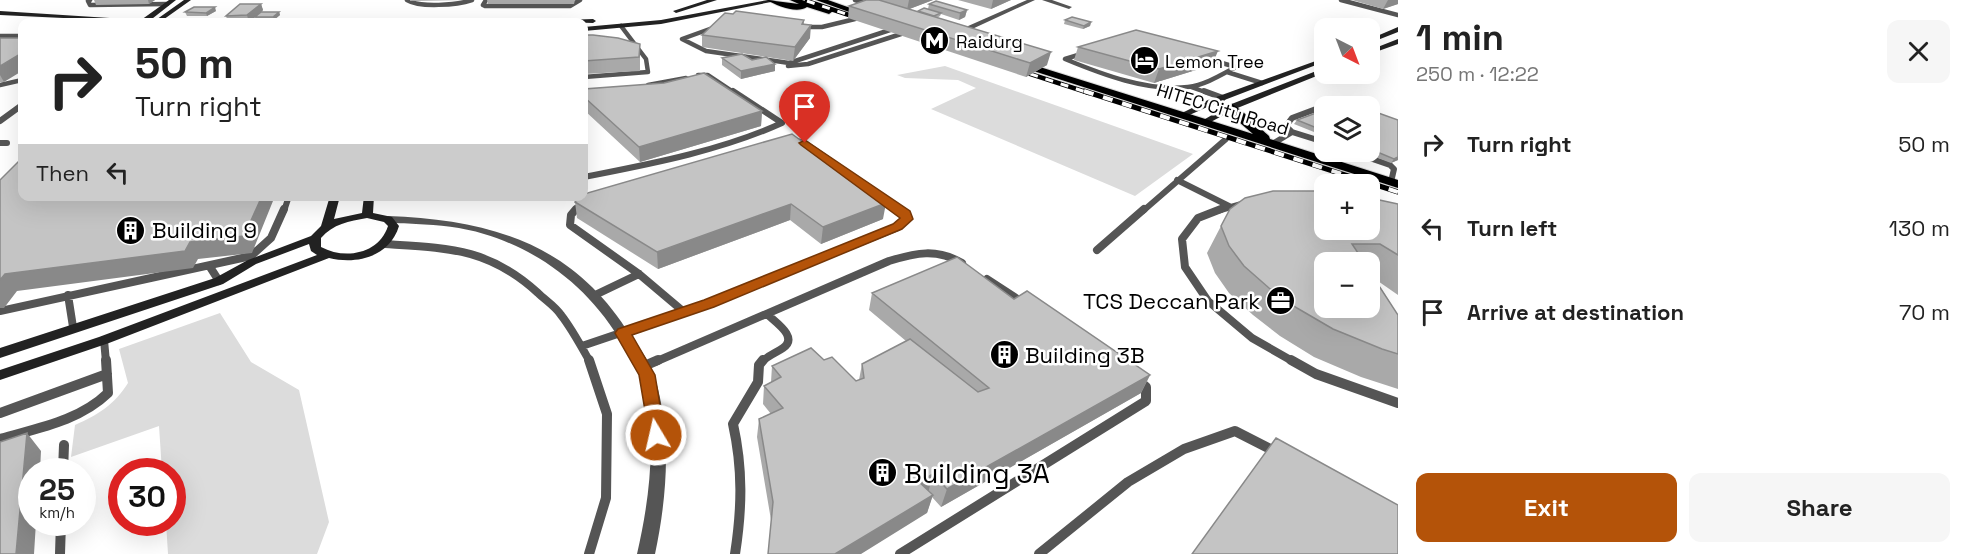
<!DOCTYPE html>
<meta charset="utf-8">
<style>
:root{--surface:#fff;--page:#f6f6f6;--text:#222;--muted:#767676;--accent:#b45309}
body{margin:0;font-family:"Space Grotesk",sans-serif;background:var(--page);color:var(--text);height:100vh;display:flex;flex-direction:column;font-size:22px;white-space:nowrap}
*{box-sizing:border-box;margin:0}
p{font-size:20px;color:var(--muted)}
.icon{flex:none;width:33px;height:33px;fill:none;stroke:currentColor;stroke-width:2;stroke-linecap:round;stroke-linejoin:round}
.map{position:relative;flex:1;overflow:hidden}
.side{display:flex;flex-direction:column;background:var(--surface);width:570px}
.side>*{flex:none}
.banner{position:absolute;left:18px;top:18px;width:570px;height:183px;border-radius:12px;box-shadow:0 6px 24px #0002;background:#fff;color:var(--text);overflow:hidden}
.needle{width:39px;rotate:138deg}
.controls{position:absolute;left:1314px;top:18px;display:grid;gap:12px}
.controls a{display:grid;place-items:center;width:66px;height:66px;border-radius:12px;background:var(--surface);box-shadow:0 6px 24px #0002;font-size:30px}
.speed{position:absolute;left:18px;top:458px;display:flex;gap:12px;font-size:30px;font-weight:700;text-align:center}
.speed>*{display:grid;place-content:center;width:78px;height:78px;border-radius:50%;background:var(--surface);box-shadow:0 6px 24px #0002;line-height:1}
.speed small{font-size:15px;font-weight:400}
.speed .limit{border:9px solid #d22;background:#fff;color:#111}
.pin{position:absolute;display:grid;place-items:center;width:51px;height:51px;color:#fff;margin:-62px -26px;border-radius:50% 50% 50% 0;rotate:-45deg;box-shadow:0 0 6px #0007}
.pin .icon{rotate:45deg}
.me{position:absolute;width:66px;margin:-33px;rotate:351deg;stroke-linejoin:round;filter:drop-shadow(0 0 4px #0008)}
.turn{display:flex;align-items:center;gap:21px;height:126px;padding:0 18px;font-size:27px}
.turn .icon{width:78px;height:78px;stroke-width:2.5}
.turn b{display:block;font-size:42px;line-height:51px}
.then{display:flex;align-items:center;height:57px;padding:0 18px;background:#0003;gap:12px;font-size:22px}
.round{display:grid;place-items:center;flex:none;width:63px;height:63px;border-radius:12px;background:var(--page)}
.summary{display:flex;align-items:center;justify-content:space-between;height:102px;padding:0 18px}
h1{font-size:36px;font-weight:700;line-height:45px}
.action{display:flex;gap:12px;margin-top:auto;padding:12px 18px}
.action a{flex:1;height:69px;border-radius:12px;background:var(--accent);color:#fff;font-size:24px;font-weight:700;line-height:69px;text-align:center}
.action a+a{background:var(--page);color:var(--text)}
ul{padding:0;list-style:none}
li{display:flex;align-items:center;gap:18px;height:84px;padding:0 18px}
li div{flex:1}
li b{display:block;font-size:22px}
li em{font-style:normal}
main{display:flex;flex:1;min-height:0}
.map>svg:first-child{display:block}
.green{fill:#dcdcdc}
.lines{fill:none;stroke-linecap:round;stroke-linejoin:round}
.primary-casing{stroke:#dbdbdb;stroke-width:2}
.lane-far3{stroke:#555;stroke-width:4.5}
.lane-far2{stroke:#555;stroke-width:6}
.lane-far1{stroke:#555;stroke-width:8}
.lane{stroke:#555;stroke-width:10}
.street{fill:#555;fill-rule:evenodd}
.secondary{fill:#222;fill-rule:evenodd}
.primary{fill:#000;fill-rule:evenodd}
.rail-far1-casing{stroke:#000;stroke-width:4.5}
.rail-casing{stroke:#000;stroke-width:5}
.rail-far1{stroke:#fff;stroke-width:3;stroke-dasharray:8;stroke-linecap:butt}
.rail{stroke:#fff;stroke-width:4;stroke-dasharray:10;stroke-linecap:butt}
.wall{fill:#a9a9a9;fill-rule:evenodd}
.shaded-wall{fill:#898989}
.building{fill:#c4c4c4;stroke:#898989;stroke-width:1.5}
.route{fill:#b45309;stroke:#753606;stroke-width:1.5}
.labels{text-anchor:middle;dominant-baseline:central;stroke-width:5;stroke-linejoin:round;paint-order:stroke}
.far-poi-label{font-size:18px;fill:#000;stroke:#fff;text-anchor:start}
.far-street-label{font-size:18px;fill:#000;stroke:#fff}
.poi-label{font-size:22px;fill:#000;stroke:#fff;text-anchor:start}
.near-poi-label{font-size:27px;fill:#000;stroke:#fff;text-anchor:start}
</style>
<main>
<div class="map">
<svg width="1398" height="554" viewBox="0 0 1398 554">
<rect width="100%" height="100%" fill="#fff"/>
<path class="green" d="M945,66L1193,154L1135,196L931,109L976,88L958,80L905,78L897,75Z
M220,313L251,362L299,390L329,522L317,554H168L166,522H172V471H162L159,426L71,457L75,425C98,415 114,405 128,383L119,349Z"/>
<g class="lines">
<defs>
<path id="primary" d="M767,0L799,4L790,0H802L833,11L829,14L807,7C797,14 777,6 767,0Z
M816,0H828L870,15L863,17Z
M1018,62H1024L1253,134L1239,122L1227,107L1232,104C1239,107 1260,128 1269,136L1270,139L1398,180V188L1018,66Z"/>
</defs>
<use href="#primary" class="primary-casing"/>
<path class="lane-far3" d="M90,0L88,1L90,5L167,4
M407,0C420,8 457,5 472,0
M486,0L483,5L485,6H570L580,0
M855,0L871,5
M1341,0L1398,15
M718,26L682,39L706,51L789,63L890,30
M801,27H822L855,19
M0,36H22
M1127,40L1147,42L1236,67C1221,75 1205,85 1188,87C1148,92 1101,74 1065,59Z
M788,66L808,64L901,34
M1227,72L1262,83
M698,75H708L735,93
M584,77L648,72L646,59L621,26
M0,85L22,80
M648,85L686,78
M1191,87L1208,93"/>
<path class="lane-far2" d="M1204,91L1223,98
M0,121L22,105
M1292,132L1286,126L1292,118L1332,103L1353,106
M792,140L805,143L901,211
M0,143H7
M1274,143L1292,132L1324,142
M1352,152L1390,165L1394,169L1391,182
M584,177C650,164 720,151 782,123L733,91
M1177,180L1229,206
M284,211L289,196
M574,211L584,205
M1143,211L1226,139
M1217,211L1245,203"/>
<path class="lane-far1" d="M576,209L571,215L570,225L639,274L684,312
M1221,209L1198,218L1182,239L1185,267L1208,301L1252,338L1294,362
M385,244C448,248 489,248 538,293C545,300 555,306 561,315C572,329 581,346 590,362
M1097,250L1144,209
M210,267L219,281
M987,279L1022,302
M68,295L73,327
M593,296L639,274
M0,311L251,256L271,238L284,209
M104,340L106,362
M582,346L709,303L898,227L906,219V214L899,209
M655,362L889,261C916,253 936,248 962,263
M762,362C768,355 776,353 783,348C799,337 775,322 767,314"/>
<path class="lane" d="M1291,360L1316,374L1398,403
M642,367L658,360
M0,413L107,374
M0,439C38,428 79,421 108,393L106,360
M63,471L64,445
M60,554L61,522
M589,554L606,498L607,414L589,360
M735,554C742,509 743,469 733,424L758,382L759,365L763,360
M900,554L1146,401V387L1139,381
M1039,554L1128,482L1184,449L1235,431L1276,452"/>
<path class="street" d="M1027,0H1035L957,36L950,34Z
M1042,0H1052L1072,7L1069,9Z
M388,216C490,220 573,243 630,335C639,348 651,362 655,378C672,435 667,497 655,554H637C650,497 658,434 641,377C638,366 629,356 623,345C592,291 544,252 484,234C462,227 439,225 416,224C406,223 394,224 384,221L383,219Z"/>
<path class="secondary" d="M169,0H176L148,22L0,15V11L141,20Z
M184,0H191L160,22H153Z
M707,0H717L676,13L673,11Z
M768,0L776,1L661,24L584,31V27L661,20Z
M565,20L593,19L596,21L593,23L562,22Z
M1398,27V32L1370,43V39Z
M1398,39V44L1370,54V50Z
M1324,58V62L1214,104L1185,117L1178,115L1208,100Z
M1324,68V73L1235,109L1207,124L1204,125L1200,122L1229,105Z
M330,196H340L334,219L362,213L364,196H374L373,213L392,217L399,226C390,256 358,265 329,258L109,343L0,380V370L99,337L317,255L311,251L309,244L256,264L223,284L0,358V348L215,278L248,260L311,236L321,226ZM367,218L384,222L388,226C379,254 345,260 321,247V238C333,224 349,221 367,218Z"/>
<use href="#primary" class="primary"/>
<defs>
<path id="rail-far1" d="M807,1L864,20
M1015,69L1089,93"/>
<path id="rail" d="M1084,91L1398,192"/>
</defs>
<use href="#rail-far1" class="rail-far1-casing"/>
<use href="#rail" class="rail-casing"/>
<use href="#rail-far1" class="rail-far1"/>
<use href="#rail" class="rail"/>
</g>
<path class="wall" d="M94,0H155L149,4L96,5Z
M410,0H465L410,1Z
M487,0H575L574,4H488Z
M866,0H933L909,9L917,12L928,9L929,4L967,10L965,17L959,20L941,14L940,16L937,18L1047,65L1026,77L848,18L849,6Z
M958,0H1011L991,9Z
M1352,0H1398V4L1383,9Z
M261,4L263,10L262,12H279L280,15L274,20H256L255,17L249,22H228L226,16Z
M216,11L207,16H187L185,12Z
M804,20V24L810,38L793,61L702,47V35Z
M1065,20L1091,22L1090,26L1083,29L1064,24Z
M584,35L640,44V71L584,74Z
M0,38L4,82H0Z
M1078,47L1212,65L1154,83L1074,60Z
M722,58L752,60L775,64V71L741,79L722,65Z
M664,83L762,111L761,126L640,162L584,110V89Z
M1324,110V136L1294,124L1297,120Z
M1370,110L1398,160L1391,163L1362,152H1370Z
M792,134L883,219L821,244L790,220L658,269L577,218L575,202Z
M1398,204V295L1375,279L1398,315V389L1361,377L1314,357L1280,336L1253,315L1229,293L1215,273L1207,253L1221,226ZM1324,262H1370V308Z
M872,293L1014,299L1150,375L1141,393L941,507L932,497L927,513L771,520L757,437L759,419L771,414L763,404L764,386L771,382L772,366L824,360L856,381L859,380L862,364L906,341L869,310Z"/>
<path class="shaded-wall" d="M148,0H155L149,4Z
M909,0H933L907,10Z
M993,0H1011L991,9Z
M1388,0H1398V4L1383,9Z
M261,4L263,10L249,22L247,15Z
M215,7L216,11L207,16L206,13Z
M967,10L965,17L959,20L960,13Z
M279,12L280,15L274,20L273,17Z
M1091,22L1090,26L1083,29L1084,26Z
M811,25L810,38L793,61L795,47Z
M1218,51L1212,65L1154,83L1159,69Z
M1051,52L1047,65L1026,77L1030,63Z
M22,53V71L4,82L0,75V66Z
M775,64V71L741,79V71Z
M762,111L761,126L640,162L639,147Z
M1398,157V160L1391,163L1394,159Z
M262,196H275L252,253L198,259L193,268L17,291L4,308H0V280L5,274L190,242Z
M886,203L883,219L821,244L823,227Z
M791,204L790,220L658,269L657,252Z
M1150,375L1141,393L941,507L947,489Z
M27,433L41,451L40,471H32V522H36L34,554H16Z
M933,474L928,493L919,482Z
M933,495L927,513L861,554H835Z"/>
<path class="building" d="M866,0H879L1051,52L1030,63L849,6Z
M936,1L967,10L960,13L929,4Z
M240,4H261L247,15L226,16Z
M194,7H215L206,13L185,12Z
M924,8L941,13L934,16L918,11Z
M736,11L804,20L802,24L811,25L795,47L702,35L725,13L733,14Z
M261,12H279L273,17H255Z
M1072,17L1091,22L1084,26L1065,20Z
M1136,30L1218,51L1159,69L1078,47Z
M584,35H593L618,38L640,44L639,57L584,61Z
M0,38H22V53L0,66Z
M742,54L752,60L766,57L775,64L741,71L722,58Z
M704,73L762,111L639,147L584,97V89L664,83Z
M1347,102L1360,106H1334Z
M1324,110V131L1297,120Z
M1370,110L1398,120V157L1394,159L1370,149Z
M792,134L886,203L823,227L791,204L657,252L575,202L580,196H584V194Z
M22,158V196H262L244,236L190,242L185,251L5,274L0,280V180Z
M1273,191H1324V230H1370V198L1398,204V255L1380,244H1352L1364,262H1324V308H1370V272L1398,315V354L1382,349L1333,329L1297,308L1269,288L1244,266L1229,246L1221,226L1230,209L1245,198Z
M957,257L1014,299L1027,291L1150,375L947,489L933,474L919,482L933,495L835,554H768L773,502L759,419L783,408L764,386L781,377L772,366L811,348L824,360L832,357L856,381L864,378L862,364L910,339L978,392L989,388L872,293Z
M27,433L16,554H0V442Z
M1276,438L1398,505V554H1192Z"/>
<path class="route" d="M805,140L910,211L913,219L902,229L714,307L632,335L655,375L665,435L662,440L656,442L650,440L639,375L615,333L618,329L704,300L893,224L900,218L801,145L799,143Z"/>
<defs>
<symbol id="metro-disc" viewBox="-11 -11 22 22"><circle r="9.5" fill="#000" stroke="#fff"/><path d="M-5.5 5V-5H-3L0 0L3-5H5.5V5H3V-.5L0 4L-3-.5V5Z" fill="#fff"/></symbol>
<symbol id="hotel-disc" viewBox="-11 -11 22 22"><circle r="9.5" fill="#000" stroke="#fff"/><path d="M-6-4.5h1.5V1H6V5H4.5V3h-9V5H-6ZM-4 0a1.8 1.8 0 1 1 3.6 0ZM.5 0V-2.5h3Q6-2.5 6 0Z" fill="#fff"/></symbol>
<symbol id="building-disc" viewBox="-11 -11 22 22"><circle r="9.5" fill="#000" stroke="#fff"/><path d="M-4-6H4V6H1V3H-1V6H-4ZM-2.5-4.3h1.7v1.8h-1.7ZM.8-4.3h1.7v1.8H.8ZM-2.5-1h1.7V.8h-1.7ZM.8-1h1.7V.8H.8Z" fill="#fff"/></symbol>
<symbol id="office-disc" viewBox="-11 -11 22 22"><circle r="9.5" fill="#000" stroke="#fff"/><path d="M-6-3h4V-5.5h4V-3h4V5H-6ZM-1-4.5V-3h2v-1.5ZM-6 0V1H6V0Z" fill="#fff"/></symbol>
</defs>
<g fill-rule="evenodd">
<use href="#metro-disc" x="918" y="24" width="33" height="33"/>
<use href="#hotel-disc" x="1128" y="44" width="33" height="33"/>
<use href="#building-disc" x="114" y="214" width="33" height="33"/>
<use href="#office-disc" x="1264" y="284" width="33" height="33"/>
<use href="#building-disc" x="988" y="338" width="33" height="33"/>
<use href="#building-disc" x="866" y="456" width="33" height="33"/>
</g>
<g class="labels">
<g class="far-poi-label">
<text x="956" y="41">Raidurg</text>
<text x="1165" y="61">Lemon Tree</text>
</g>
<g class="far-street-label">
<text transform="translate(1223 109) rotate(17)">HITEC City Road</text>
</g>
<g class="poi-label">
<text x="152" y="230">Building 9</text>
<text x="1260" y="301" text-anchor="end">TCS Deccan Park</text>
<text x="1025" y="355">Building 3B</text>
</g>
<g class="near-poi-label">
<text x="904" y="473">Building 3A</text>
</g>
</g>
</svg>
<div class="controls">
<a><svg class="needle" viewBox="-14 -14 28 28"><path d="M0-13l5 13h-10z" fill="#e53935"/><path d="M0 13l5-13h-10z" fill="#767676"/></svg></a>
<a><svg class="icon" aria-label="layers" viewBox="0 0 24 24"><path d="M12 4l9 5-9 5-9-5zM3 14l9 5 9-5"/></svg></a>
<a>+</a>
<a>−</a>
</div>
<div class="speed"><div>25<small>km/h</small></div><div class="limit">30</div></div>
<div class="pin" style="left:805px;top:143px;background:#d93025"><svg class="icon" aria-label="arrive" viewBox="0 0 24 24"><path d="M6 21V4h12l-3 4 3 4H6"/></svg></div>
<svg class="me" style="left:656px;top:435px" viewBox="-20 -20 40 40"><circle r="17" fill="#b45309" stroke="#fff" stroke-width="3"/><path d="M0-11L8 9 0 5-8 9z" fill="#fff"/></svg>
<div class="banner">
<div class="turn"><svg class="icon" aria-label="right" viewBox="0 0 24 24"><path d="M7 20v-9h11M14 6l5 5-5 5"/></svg><div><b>50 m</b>Turn right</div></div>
<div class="then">Then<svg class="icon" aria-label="left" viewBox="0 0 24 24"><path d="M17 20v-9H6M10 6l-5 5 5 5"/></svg></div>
</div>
</div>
<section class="side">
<div class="summary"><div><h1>1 min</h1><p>250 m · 12:22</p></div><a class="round"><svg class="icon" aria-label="close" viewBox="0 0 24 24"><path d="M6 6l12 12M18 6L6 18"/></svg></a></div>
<ul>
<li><svg class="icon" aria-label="right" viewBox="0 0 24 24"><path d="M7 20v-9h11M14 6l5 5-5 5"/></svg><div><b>Turn right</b></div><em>50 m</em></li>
<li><svg class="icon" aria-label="left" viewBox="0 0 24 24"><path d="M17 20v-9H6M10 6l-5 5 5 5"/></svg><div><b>Turn left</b></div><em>130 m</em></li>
<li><svg class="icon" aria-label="arrive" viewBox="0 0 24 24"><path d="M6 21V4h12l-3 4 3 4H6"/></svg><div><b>Arrive at destination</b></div><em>70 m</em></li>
</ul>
<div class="action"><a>Exit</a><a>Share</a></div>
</section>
</main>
